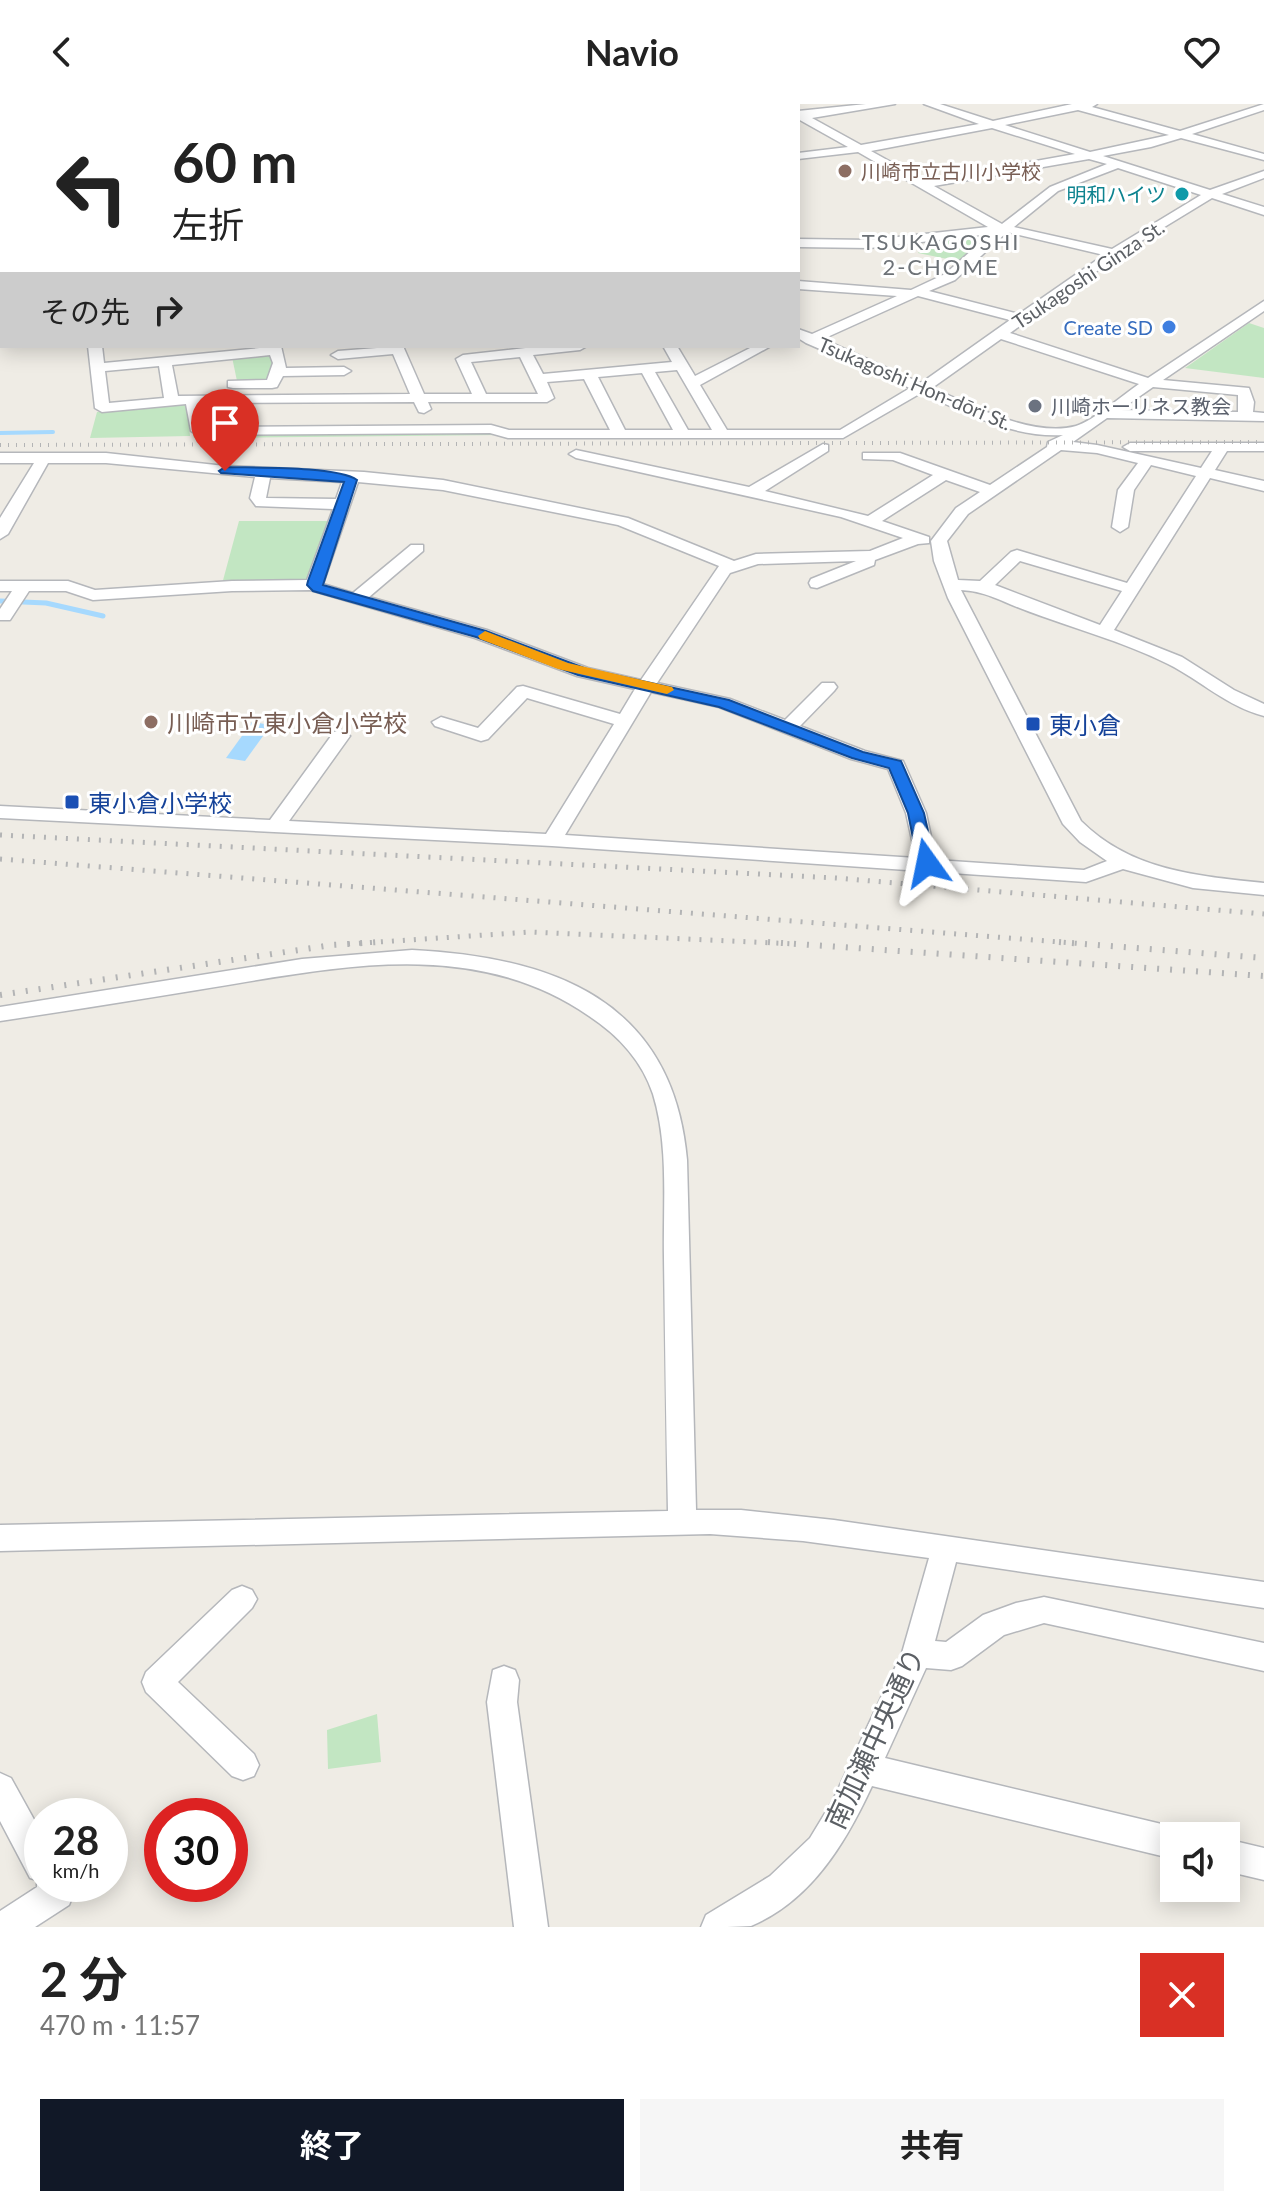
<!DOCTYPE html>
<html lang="ja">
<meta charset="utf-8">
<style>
:root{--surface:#fff;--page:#f6f6f6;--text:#222;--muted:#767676;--accent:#111827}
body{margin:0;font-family:Lato,"Noto Sans JP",sans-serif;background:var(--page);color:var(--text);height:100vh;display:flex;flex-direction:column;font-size:30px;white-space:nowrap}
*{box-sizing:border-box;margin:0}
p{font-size:26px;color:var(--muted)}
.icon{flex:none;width:44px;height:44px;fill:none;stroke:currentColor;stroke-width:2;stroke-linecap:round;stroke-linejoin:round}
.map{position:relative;height:1823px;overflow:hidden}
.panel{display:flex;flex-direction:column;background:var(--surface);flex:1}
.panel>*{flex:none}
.top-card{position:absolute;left:0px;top:0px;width:800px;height:244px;box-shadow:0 4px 20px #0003;background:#fff;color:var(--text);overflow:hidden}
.fabs{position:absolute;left:1160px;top:1718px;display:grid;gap:16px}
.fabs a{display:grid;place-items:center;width:80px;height:80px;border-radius:0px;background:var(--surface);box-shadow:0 4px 20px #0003;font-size:40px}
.speed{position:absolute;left:24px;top:1694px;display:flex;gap:16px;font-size:40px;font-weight:700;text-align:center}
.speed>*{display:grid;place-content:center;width:104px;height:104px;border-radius:50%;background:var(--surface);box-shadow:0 4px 20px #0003;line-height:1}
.speed small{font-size:20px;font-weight:400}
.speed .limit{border:12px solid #d22;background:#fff;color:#111}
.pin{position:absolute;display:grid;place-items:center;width:68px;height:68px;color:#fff;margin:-82px -34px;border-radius:50% 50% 50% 0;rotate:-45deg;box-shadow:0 0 8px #0007}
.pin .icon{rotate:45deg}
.me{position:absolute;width:88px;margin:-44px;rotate:348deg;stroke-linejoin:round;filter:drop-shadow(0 0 6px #0008)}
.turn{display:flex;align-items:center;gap:28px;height:168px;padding:0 40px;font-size:36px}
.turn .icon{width:104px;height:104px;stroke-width:2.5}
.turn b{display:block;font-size:56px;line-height:68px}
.then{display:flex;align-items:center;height:76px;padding:0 40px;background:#0003;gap:16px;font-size:30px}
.round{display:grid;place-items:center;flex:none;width:84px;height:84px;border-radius:0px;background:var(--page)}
.head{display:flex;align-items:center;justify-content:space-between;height:136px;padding:0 40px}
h1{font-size:48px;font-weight:700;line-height:60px}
.cta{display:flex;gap:16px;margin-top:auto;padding:16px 40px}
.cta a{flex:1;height:92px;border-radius:0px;background:var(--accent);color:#fff;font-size:32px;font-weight:700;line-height:92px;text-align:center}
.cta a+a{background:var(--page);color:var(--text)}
header{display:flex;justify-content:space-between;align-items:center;height:104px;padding:0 40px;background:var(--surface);font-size:36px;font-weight:700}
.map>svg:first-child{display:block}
.green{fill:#c2e6c2}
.water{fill:#a6d9fe}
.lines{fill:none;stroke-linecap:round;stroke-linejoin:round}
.stream-far1{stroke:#a6d9fe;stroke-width:4}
.stream{stroke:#a6d9fe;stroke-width:5}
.minor-casing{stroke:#b5b7bb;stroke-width:3}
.minor{fill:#fff;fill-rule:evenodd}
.rail-far2{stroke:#b3b4b5;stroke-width:4;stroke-dasharray:1 7;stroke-linecap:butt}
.rail-far1{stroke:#b3b4b5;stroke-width:5;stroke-dasharray:2 9;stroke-linecap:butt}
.rail{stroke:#b3b4b5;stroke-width:6;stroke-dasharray:2 11;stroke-linecap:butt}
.wall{fill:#aeaba7}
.building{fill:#cac7c2;stroke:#8d8b88;stroke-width:2}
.route{fill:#1a73e8;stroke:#114b97;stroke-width:2}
.slow{fill:#f59e0b}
.education-dot{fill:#8d6e63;stroke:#fff;stroke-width:3}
.culture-dot{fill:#0f9aa8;stroke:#fff;stroke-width:3}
.shop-dot{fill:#3f7fe0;stroke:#fff;stroke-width:3}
.worship-dot{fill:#6b7280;stroke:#fff;stroke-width:3}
.transit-dot{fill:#1a4fb4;stroke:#fff;stroke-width:3}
.labels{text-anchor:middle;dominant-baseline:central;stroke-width:6;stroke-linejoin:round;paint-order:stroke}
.far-education-label{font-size:20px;fill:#785e54;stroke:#fff;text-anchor:start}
.far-culture-label{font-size:20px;fill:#0d838f;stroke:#fff;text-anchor:end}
.far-street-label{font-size:20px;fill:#5c6065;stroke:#fff}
.far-shop-label{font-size:20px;fill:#366cbe;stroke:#fff;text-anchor:end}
.far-worship-label{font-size:20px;fill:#5b616d;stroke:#fff;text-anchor:start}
.far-neighbourhood-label{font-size:22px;letter-spacing:2px;fill:#6d7277;stroke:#fff}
.education-label{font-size:24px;fill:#785e54;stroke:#fff;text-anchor:start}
.transit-label{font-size:24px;fill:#164399;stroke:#fff;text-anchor:start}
.near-street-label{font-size:28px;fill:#5c6065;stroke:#fff}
</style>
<header><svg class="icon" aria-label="back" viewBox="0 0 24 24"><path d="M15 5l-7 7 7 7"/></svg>Navio<svg class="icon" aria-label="heart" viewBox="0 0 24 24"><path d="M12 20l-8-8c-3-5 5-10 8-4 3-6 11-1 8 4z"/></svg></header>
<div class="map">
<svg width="1264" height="1823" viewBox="0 0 1264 1823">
<rect width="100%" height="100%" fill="#efece5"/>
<path class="green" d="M997,127L962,158L918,149L931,135Z
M1249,219L1264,224V274L1185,264Z
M269,250L275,260L267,277H237L232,253Z
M182,298L187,300L190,332L90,334L97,308Z
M483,328L502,331L194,334L193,330Z
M239,417H328L306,479L222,480Z
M377,1610L381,1658L328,1665L327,1626Z"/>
<path class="water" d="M252,618L271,621L245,657L226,654Z"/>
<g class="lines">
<path class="stream-far1" d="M0,329L53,328"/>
<path class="stream" d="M0,497L46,499L103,512"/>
<defs>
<path id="minor" d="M231,0H260L261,2H232Z
M631,0H642L643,2H632Z
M776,0H788L789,2H777Z
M866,0H895L812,14L861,41L979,20L924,0H940L993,17L1072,0H1097L1092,3L1180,27L1264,0V6L1192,30L1264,50V56L1181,34L1151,43L1103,52L1210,86L1264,67V74L1222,90L1264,103V111L1212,94L1125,147L1010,229L1148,274L1264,197V207L1163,276L1249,284L1254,298L1253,308L1264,309V317L1107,314L1073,338L1097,341L1201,364L1212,347H1130L1123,343L1130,339H1264V347H1227L1215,366L1264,377V387L1210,374L1114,526L1182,553L1234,586L1264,600V612C1228,603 1200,576 1168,560C1122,537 1072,524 1025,506C1002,498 986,487 961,486L1081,717C1131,767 1198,772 1264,779V791L1193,784L1123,765L1086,778L552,742L0,714V702L270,716L334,628L341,626L350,632L289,717L546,730L614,620L527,594L488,635L481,637L435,622L432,618L441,613L478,624L517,583L523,582L620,610L635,585L577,572L475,534L310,486L232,487L93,496L66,487H29L10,516H0V505L12,487H0V477H68L95,486L232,477L307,476L333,405L256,402L250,394L255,373L106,359H48L8,430L0,435V414L34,359H0V349H106L225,362L364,368L443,376L628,414L734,457L756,450L870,447L903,434L841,413L576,354L569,350L576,346L749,383L823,340L828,341V347L765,387L868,412L933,371L893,356L863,355V349H900L990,381L1047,343L1048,338L1063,331C1013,334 966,309 921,289L843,334H508L490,329L198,331L191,327L186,300L102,308L95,304L88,242H102L104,259L281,242L286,264L344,263L351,267L344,271L283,272L277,283L272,284H233L228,283V277L267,276L273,259L270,251L172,261L178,292L410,290L393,250L338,255L331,251L338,247L403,242L424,290H472L456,255L463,251L543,242H587L580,246L533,251L543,270L672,258L663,242H677L695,272L754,242H771L700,281L727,326H840L910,284L806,239L798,234V225L812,230L897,192L798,185V177L911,186L945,170L990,130L870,144L798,143V135L870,136L988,123L858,48L798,55V49L848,43L798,15V7ZM1078,6L1169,31L1090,48L1005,21ZM992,24L1075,50L925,77L871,47ZM1089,55L1107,60L1050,83L1002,120L934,82ZM1118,64L1201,91L1112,145L1014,123L1058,87ZM1007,128L1104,151L1019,210L929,187L955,176ZM918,192L1010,216L921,279L823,235ZM1001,235L1139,280C1123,291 1093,317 1076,322C1033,334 971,301 932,284ZM520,253L538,290H486L471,258ZM159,262L164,294L109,299L105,267ZM677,266L712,326H688L655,268ZM642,269L673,326H625L598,273ZM584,275L610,326H509L491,321L204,323L200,299L414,298L419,308L424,309L431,305L428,298H547L554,294L547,278ZM1153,283L1238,291V308L1120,306ZM1061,346L1097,349L1138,359L1118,386L1112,423L1120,428L1128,423L1134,386L1151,361L1196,372L1127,479L1017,446L1011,448L980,477L958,476L947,437L968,410ZM270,374L342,378L336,395L266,394ZM946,376L980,388L956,404L931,437L934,457L948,494L1063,720L1080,738L1107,757L1084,766L936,756L926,709L903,657L865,647L800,622L834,587L837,583L834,579H822L785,616L730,595L657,579L730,469L758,460L856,457L811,475L809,479L811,483L817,484L874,461L875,456L918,440L929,439V433L882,417ZM358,378L443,386L618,421L719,462L641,576L588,564L487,526L369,493L423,447V441H411L353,489L323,480ZM1020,457L1122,487L1100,521L995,481ZM651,588L719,603L851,655L888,665L906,709L916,754L565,731Z
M0,48H2V54H0Z
M0,143L2,144V152L0,151Z
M2,173V181L0,182V174Z
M412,846C553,853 673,896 687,1056L696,1406H741L834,1416L1264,1478V1504L956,1458L935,1537L946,1538L983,1511L1016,1499L1044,1493L1264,1539V1567L1044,1519L1004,1531L962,1562L951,1566L926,1564L885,1654L1174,1723L1185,1728L1187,1732H1174V1755L872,1682C846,1738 812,1796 751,1822C738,1823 716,1823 701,1823L706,1811L770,1772L810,1734L833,1696L902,1549L929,1454L803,1437L710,1430L0,1447V1421L668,1407C666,1322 665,1237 664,1153C663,1099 669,1042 653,990C642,957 618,931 589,912C471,830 329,865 197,886C131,897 66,907 0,917V903L302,855Z
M242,1482L252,1486L257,1495L252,1504L178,1578L254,1650L259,1661L254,1672L243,1676L232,1672L146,1588L142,1578L146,1568L232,1486Z
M504,1562L515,1566L519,1576L517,1598L548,1823H514L487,1598L493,1566Z
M0,1669L11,1674L42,1730V1780H70L74,1789L69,1801L35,1823H0V1807L37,1783V1776L30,1774L0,1717Z
M1226,1735L1264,1744V1776L1226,1767Z"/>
</defs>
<use href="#minor" class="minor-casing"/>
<use href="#minor" class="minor"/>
<path class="rail-far2" d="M0,341L1264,338"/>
<path class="rail-far1" d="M0,731L836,774L1264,810
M0,755L1085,840
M348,840L531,828L797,840"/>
<path class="rail" d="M768,838L1264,872
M1059,838L1264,854
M0,891L332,841L379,838"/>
</g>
<path class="wall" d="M357,0H457V2H357Z"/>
<path class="building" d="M372,0H447L444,2H384Z"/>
<path class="route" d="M225,363C254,364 338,362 357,376L323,481L486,527L587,565L729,596L863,648L901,657L924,709L935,759L927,764L918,759L908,709L889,664L852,654L719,603L578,571L476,533L313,487L307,481L308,477L344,378L221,369L219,367Z"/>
<path class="slow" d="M485,527L568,559L672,583L674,586L667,590L558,565L480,535L478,532Z"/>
<g class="education-dot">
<circle cx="845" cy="67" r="8"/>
<circle cx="151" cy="618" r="8"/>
</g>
<circle class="culture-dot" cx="1182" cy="90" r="8"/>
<circle class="shop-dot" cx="1169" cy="223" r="8"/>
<circle class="worship-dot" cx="1035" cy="302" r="8"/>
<g class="transit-dot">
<rect x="1025" y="612" width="16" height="16" rx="4"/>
<rect x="64" y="690" width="16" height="16" rx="4"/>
</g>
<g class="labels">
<g class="far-education-label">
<text x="861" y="67">川崎市立古川小学校</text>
</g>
<g class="far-culture-label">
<text x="1166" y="90">明和ハイツ</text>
</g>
<g class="far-street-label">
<text transform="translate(1088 170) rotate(-34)">Tsukagoshi Ginza St.</text>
<text transform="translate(915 279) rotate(23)">Tsukagoshi Hon-dōri St.</text>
</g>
<g class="far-shop-label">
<text x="1153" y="223">Create SD</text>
</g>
<g class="far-worship-label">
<text x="1051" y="302">川崎ホーリネス教会</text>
</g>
<g class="far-neighbourhood-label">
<text x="941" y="137">TSUKAGOSHI<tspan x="941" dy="25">2-CHOME</tspan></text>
</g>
<g class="education-label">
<text x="167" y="618">川崎市立東小倉小学校</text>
</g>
<g class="transit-label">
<text x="1049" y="620">東小倉</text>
<text x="88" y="698">東小倉小学校</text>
</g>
<g class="near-street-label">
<text transform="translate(874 1634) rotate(-65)">南加瀬中央通り</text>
</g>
</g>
</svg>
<div class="fabs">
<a><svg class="icon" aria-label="sound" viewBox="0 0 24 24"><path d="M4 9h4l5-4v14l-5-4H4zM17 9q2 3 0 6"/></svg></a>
</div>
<div class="speed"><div>28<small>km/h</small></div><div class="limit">30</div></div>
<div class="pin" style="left:225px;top:367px;background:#d93025"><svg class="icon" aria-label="arrive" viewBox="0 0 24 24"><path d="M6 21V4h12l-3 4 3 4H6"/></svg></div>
<svg class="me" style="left:927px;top:759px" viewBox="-20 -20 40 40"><path d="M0-17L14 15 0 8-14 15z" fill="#1a73e8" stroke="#fff" stroke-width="4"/></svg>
<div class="top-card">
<div class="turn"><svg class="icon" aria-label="left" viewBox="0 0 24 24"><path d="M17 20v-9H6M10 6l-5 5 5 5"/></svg><div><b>60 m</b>左折</div></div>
<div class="then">その先<svg class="icon" aria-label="right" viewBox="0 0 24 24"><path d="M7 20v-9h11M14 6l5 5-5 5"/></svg></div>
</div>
</div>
<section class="panel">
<div class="head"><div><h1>2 分</h1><p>470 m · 11:57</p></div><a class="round" style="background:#d93025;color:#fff"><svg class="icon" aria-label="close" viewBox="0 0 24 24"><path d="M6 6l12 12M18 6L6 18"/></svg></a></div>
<div class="cta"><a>終了</a><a>共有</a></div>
</section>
